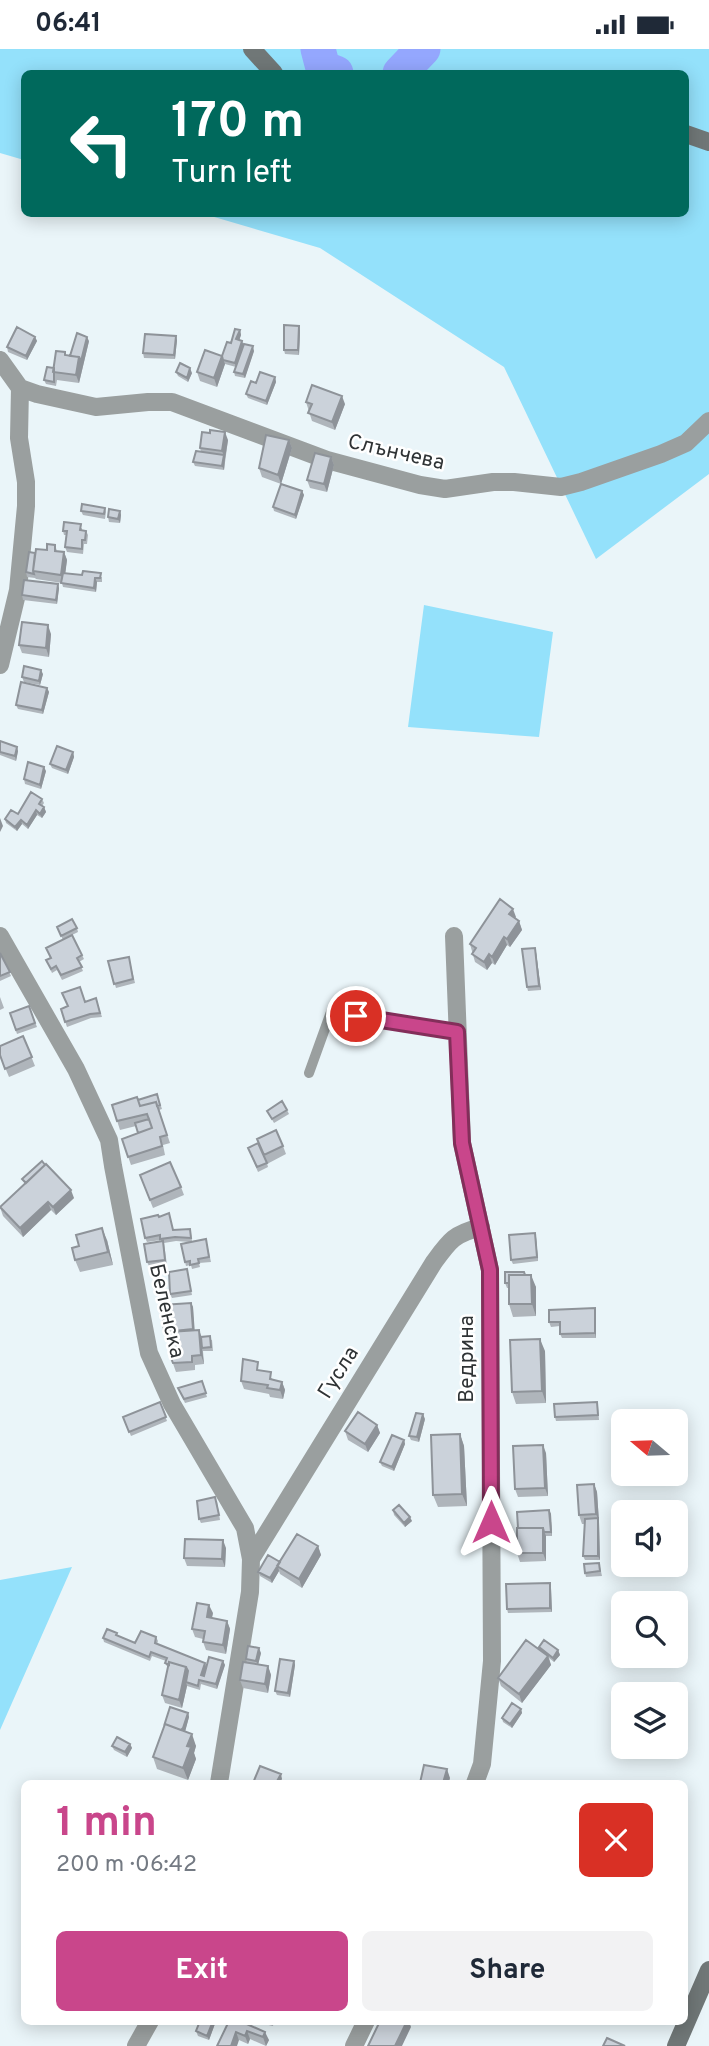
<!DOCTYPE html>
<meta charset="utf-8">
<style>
:root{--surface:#fff;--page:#f2f2f3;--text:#1f2937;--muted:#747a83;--accent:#c9468b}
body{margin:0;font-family:Overpass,sans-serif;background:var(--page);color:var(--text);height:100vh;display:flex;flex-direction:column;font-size:26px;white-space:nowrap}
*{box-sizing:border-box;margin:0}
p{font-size:23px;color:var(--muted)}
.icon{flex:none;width:38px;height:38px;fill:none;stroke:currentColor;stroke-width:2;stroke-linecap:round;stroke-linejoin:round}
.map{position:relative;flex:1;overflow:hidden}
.drawer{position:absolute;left:21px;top:1731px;width:667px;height:245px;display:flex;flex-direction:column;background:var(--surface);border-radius:10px;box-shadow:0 4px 18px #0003}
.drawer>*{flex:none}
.top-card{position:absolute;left:21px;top:21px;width:668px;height:147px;border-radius:10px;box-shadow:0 4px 18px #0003;background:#00695c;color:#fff;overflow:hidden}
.needle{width:46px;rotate:289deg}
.fabs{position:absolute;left:611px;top:1360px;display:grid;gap:14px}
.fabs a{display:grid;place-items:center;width:77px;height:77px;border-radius:10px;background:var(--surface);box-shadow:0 4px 18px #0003;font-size:35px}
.pin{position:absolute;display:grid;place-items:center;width:60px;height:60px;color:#fff;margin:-30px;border:4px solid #fff;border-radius:50%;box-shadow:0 2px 7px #0007}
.me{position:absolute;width:77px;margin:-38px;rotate:0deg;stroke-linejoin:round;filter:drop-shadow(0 0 5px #0008)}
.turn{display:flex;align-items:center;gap:24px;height:147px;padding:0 35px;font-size:32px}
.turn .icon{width:91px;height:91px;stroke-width:2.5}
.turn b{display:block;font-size:49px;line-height:60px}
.round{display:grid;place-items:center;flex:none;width:74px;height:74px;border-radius:10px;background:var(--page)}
.summary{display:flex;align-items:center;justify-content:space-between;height:119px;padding:0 35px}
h1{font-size:42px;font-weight:700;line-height:52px;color:var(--accent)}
.primary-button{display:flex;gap:14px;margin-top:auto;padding:14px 35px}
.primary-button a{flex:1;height:80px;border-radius:10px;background:var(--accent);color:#fff;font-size:28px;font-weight:700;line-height:80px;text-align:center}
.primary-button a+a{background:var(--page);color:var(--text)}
.status{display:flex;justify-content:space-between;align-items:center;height:49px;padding:0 35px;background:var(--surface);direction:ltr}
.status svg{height:19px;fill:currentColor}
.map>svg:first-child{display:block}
.green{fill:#94e1fb}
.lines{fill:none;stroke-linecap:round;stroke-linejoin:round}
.river{stroke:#94a7fe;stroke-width:35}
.service{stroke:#9a9f9f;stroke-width:10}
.minor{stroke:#9a9f9f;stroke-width:18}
.secondary{stroke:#707777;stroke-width:18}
.wall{fill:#afb5bb}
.shaded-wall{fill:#8e9399}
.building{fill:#cbd2da;stroke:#8e9399;stroke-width:2}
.route-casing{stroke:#832e5a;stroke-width:18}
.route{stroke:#c9468b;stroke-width:12}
.labels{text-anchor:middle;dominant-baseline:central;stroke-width:5;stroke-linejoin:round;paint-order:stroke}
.street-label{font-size:21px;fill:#2f3335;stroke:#fff}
</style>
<div class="status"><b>06:41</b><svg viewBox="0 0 49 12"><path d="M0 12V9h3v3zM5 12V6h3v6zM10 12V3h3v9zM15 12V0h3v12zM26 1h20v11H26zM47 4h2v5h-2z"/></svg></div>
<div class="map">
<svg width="709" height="1997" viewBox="0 0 709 1997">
<rect width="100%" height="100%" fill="#eaf5f9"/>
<path class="green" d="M0,0H709V425L596,510L504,318L320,199L204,165L686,164V24H24V111L0,104Z
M424,556L553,583L539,688L408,678Z
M72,1518L0,1681V1531Z"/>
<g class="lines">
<path class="river" d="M318,0L323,19L336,24
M400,24L423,0"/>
<path class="service" d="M309,1024L331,963L457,983"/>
<path class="minor" d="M0,311L20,339L37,345L96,358L148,353H172L327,411L420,436L445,440L493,433H514L561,438L581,433L661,405L686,394L709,372
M0,616L18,541L26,457V433L19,389L20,339
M0,887L76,1020L109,1091L113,1117L149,1304L172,1355L245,1479L251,1510L250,1543L219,1734
M454,887L462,1094L490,1221L492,1612L482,1715L475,1734
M251,1510L434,1213C450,1191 454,1185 481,1178
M136,1997L150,1972
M354,1997L366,1972"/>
<path class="secondary" d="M252,0L274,24
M686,85L709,93
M676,1997L709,1921"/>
</g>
<path class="wall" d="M240,281L241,286L239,291L244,296L254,302L245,329L235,327L234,323L236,318L225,315L217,338L200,332L197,323L222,307Z
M300,281L299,306L285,305L284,301Z
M35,288L37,292L27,311L8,303L7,298Z
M177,291L175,310L144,309L143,304Z
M89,292L79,334L57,331L56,337L46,335L44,331L65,303L66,307H70Z
M176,323L192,324L188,333L178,327Z
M275,328L276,333L267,356L248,349L246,345L256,334Z
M306,353L345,355L335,381L312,372Z
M228,391L224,421L195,417L193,413L201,403L200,399Z
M289,391L292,399L281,435L262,428L259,419Z
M331,408L334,416L327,443L310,439L307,431Z
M302,442L304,446L296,470L274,462L273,458Z
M105,459L106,463L105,470L83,466L81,462Z
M120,462L121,466L120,474L109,473L108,468Z
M82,479V481L86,482L88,486L87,495H84L83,505L67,503L65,498L66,486H64L63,482Z
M55,496L57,502L64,503L67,511L65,524L102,528V533H97L96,543L63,538L62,534L36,530L35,529L27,528L26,523L35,504L47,501Z
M59,539L57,555L23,551L22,546Z
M51,585L49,608L22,604L19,596Z
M43,625L40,636L24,633L22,628Z
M47,639L49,643L43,665L18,660L16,656Z
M0,692L18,702L16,712L0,706Z
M73,703L74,708L68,725L52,719L50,715Z
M46,722L41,740L25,735L24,730Z
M42,750L44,754L42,757L44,758L46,763L42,769L37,766L28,780L22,775L17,782L6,774L5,770L18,765Z
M516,868L515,869L519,872L522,881L510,898L507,896L495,916L492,914L487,921L475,913L470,895Z
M57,878L77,879L78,883L72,886L84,910L79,913L83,922L62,931L57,921L52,924L46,911L51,909L46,899L63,891Z
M535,899L536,903L541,941L528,942L527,938Z
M0,904L11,927L0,932Z
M129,908L135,934L116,939L108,912Z
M0,948L4,959L0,961Z
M96,949L102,968L91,969L67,978L61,960Z
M29,957L37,978L17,985L10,964Z
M23,987L35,1017L9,1028L0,1006Z
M157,1045L162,1060L159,1061L170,1094L163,1096L165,1106L131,1116L122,1090L138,1084L136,1077L120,1081L112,1056H140Z
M287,1061L289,1065L274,1074L267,1062Z
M283,1097L286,1105L267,1115V1114L268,1118L258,1123L248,1099Z
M22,1130L74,1149L56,1166L51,1161L23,1188L3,1167L0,1158L25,1135Z
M143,1134L181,1138L184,1146L153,1159Z
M169,1164L173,1181L191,1184L192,1192L206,1190L211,1213L199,1214L200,1218L192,1220L191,1216L186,1217L185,1213L189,1193L176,1192L164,1194L167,1216L149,1217L147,1213L161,1192V1191L147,1193L145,1189L159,1168Z
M536,1188L538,1212L513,1215L511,1211Z
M107,1191L113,1216L80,1223L75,1211Z
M187,1220L192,1246L172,1249L170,1245Z
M524,1223L526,1226L536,1238V1267L513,1268L509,1255V1239H507L505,1234Z
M191,1254L193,1258L194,1281L202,1288L212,1291L213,1302H203L204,1315L195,1316V1321L176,1323L171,1309L169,1287H166L164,1283Z
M596,1264V1289H562L560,1285V1277L551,1278L549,1273Z
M545,1302L546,1354L516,1355L512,1343Z
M261,1322L274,1331L282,1333L285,1341L283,1350L270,1348L269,1345L244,1340L241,1332Z
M202,1332L207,1348L185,1354L178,1339Z
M160,1353L167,1372L131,1387L123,1368Z
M598,1357L599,1371L556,1372L555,1368Z
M425,1370L419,1393L411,1391L409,1387Z
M377,1376L380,1384L368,1403L348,1391L345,1382Z
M460,1385L464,1397L467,1457L438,1458L433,1446Z
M404,1391L405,1395L394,1422L382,1417L380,1413Z
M546,1404L548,1447L518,1448L515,1440Z
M594,1435L597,1443L599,1473L600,1511H585L583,1507L585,1475H582L579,1466Z
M217,1452L220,1471L201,1474L199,1470Z
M393,1461L412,1472L405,1478L394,1466Z
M549,1461L551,1465L552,1487H546V1512L520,1513L517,1504Z
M318,1497L321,1506L302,1539L280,1525L279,1522L272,1534L260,1527L258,1523L280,1513Z
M226,1499L225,1518L187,1517L184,1509Z
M600,1518L602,1527L586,1528L585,1524Z
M551,1539L552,1563L508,1564L507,1560Z
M213,1564L212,1569L227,1572L230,1580L226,1605L206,1601L203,1593V1590L195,1588L192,1580Z
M118,1587L135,1594L156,1588L158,1592L157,1595L205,1614L206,1618L223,1612L225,1616L217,1640L201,1635L200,1641L187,1637L182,1659L165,1654L162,1646L168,1619L165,1614L166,1612L152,1607L150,1612L104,1593L103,1589Z
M539,1598L558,1601L560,1606L554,1613L549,1609L551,1616L522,1654L501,1637L498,1629L540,1601Z
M261,1604L258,1616L268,1617L271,1626L268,1644L243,1639L240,1631L247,1614L246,1610Z
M294,1612L295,1616L290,1648L277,1646L275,1642Z
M521,1660L522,1664L512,1679L503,1673L502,1669Z
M188,1664L189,1668L185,1682L196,1697L194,1704L196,1710L188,1731L157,1720L153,1708Z
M130,1695L132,1699L127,1708L114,1701L112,1697Z
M200,1972H216L209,1991L198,1987L196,1982Z
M229,1972L269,1991L266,1997L250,1990L248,1995L239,1991Z
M250,1972H274L273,1977Z"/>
<path class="shaded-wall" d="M299,277L300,281L299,306L298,301Z
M240,281L241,286L238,295L236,290Z
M176,287L177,291L175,310L174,306Z
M35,288L37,292L27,311L26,307Z
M87,288L89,292L79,334L76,326L79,308Z
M242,292L244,297L236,318L235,314Z
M253,297L254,302L245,329L243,325Z
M222,307L225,315L217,338L214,329Z
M190,319L192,324L188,333L187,329Z
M275,328L276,333L267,356L266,352Z
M342,347L345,355L335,381L332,373Z
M225,383L228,391L225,410L222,402Z
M289,391L292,399L281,435L278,426Z
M224,406L225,410L224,421L222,417Z
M331,408L334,416L327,443L324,435Z
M302,442L304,446L296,470L295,466Z
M120,462L121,466L120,474L118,470Z
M64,503L67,511L64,535L61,526Z
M95,529L97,533L96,543L94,539Z
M58,535L59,539L57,555L56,551Z
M48,576L51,585L49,608L46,599Z
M41,621L43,625L40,636L39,632Z
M47,639L49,643L43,665L42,661Z
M17,698L18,702L16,712L15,707Z
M73,703L74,708L68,725L66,721Z
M44,718L46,722L41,740L40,736Z
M44,758L46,763L42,769L40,765Z
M36,761L37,766L28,780L27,776Z
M0,769L3,777L0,783Z
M21,771L22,775L17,782L15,778Z
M513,860L516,868L512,874L509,865Z
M519,872L522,881L510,898L507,890Z
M504,888L507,896L495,916L492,908Z
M535,899L536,903L541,941L539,937Z
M489,905L492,914L487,921L484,913Z
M71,1141L74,1149L56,1166L53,1158Z
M48,1153L51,1161L23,1188L20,1179Z
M102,1179L107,1191L113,1216L108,1203Z
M535,1184L536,1188L538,1212L537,1208Z
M531,1226L536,1238V1267L532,1255Z
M191,1254L193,1258L195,1285L193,1280Z
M595,1259L596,1264V1289L595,1284Z
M199,1281L202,1289V1299L204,1315L201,1306Z
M540,1290L545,1302L546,1354L542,1342Z
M282,1333L285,1341L283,1350L280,1341Z
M423,1365L425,1370L419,1393L417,1388Z
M377,1376L380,1384L368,1403L365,1395Z
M460,1385L464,1397L467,1457L462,1445Z
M404,1391L405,1395L394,1422L392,1418Z
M543,1396L546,1404L548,1447L545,1439Z
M594,1435L597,1443L599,1473L596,1465Z
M549,1461L551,1465L552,1487L551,1483Z
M410,1468L412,1472L405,1478L404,1474Z
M598,1469L599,1473L600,1511L598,1507Z
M543,1479L546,1487V1512L543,1504Z
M223,1491L226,1499L225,1518L222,1510Z
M318,1497L321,1506L302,1539L299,1530Z
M278,1517L279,1522L272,1534L270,1529Z
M550,1534L551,1539L552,1563L550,1559Z
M209,1556L213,1564L210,1576L207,1568Z
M227,1572L230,1580L226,1605L223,1596Z
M259,1599L261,1604L258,1616L256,1612Z
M558,1601L560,1606L554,1613L553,1609Z
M548,1607L551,1616L522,1654L519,1645Z
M223,1612L225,1616L217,1640L216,1635Z
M294,1612L295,1616L290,1648L288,1644Z
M205,1614L206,1618L203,1630L201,1626Z
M268,1617L271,1626L268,1644L265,1635Z
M186,1618L189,1626L186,1633L187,1637L182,1659L179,1651Z
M521,1660L522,1664L512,1679L510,1675Z
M188,1664L189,1668L185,1683L180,1682Z
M192,1685L196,1697L194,1704L196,1710L188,1731L183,1719L187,1697Z
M130,1695L132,1699L127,1708L125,1703Z
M447,1720L450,1729L449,1734H443Z
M281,1725L282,1730L280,1734H276Z
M213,1972H216L209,1991L207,1987Z
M407,1972H409L411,1978L402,1997H395Z
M247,1982L250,1990L248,1995L245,1987Z
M236,1983L239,1991L237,1997H231Z
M265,1983L269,1991L266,1997L263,1988Z"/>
<path class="building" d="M284,276L299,277L298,301H284Z
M17,278L35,288L26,307L7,298Z
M235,280L240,281L236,290L242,292L235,314L223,311L222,307L227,293L231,294Z
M77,284L87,288L81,312L79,308L70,307Z
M145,285L176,287L174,306L143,304Z
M244,295L253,297L243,325L234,323Z
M205,301L222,307L214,329L197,323Z
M56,302L65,303V306L79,308L76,326L53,323Z
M180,314L190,319L187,329L176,323Z
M47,318L54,319V333L44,331Z
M260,323L275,328L266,352L246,345L251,332L256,334Z
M312,336L342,347L332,373L308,364L312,355L306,353Z
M210,381L225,383L222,402L200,399L202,383L210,384Z
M266,386L289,391L278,426L259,419Z
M196,402L224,406L222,417L193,413Z
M315,404L331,408L324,435L307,431Z
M281,435L302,442L295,466L273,458Z
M82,455L105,459L104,465L81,462Z
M109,460L120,462L118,470L108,468Z
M64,473L81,475L80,481L86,482L85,491H82V500L65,498L67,482H63Z
M47,495L55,496V502L64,503L61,526L33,522L36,500L47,501Z
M29,503L35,504L33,522L34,525L26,523Z
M83,522L101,524L100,529H95L94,539L61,534L63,524L82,526Z
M24,531L58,535L56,551L22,546Z
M22,573L48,576L46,599L19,596Z
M24,617L41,621L39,632L22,628Z
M21,633L47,639L42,661L16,656Z
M0,692L17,698L15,707L0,703Z
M57,697L73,703L66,721L50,715Z
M28,713L44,718L40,736L24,730Z
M31,743L42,750L39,755L44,758L40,765L36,761L27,776L21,771L15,778L5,770L11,761L18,765Z
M500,850L513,860L509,865L519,872L507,890L504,888L492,908L489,905L484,913L472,905L476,899L470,895Z
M72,870L77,879L61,887L57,878Z
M72,886L82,906L77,909L82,918L61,926L56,917L51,920L46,911L51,909L46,899Z
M535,899L539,937L527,938L522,900Z
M0,904L10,923L0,927Z
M129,908L133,930L114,935L108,912Z
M80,938L85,953L96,949L100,964L90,965L65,973L61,960L68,957L62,944Z
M29,957L35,974L16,981L10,964Z
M23,987L32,1008L5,1020L0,1006V997Z
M157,1045L160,1056L157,1057L156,1053L140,1057L138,1051Z
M137,1048L140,1057L156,1053L167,1086L160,1088L162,1097L128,1108L122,1090L152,1079L147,1065L117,1072L112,1056Z
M282,1052L287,1061L272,1070L267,1062Z
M149,1070L152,1079L138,1084L135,1074Z
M276,1081L283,1097L264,1106L257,1090Z
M258,1094L267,1114L257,1118L248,1099Z
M42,1112L45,1116L26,1134L22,1130Z
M170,1113L181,1138L150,1151L140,1126Z
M46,1115L71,1141L53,1158L48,1153L20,1179L0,1158Z
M169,1164L173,1181L190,1180L191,1189L175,1188L160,1190V1186L145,1189L141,1170L158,1166L159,1168Z
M102,1179L108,1203L75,1211L72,1199L79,1197L76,1186Z
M535,1184L537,1208L511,1211L509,1186Z
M206,1190L209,1208L198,1210L199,1214L190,1216V1212L185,1213L181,1195Z
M163,1192L165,1211L147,1213L144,1195Z
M187,1220L191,1242L170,1245L169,1223Z
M505,1223H524L525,1226H509V1234H505Z
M509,1226H531L532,1255H509Z
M191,1254L193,1280L164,1283L162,1256Z
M595,1259V1284L560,1285V1273H549V1261Z
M199,1281L201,1306L192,1307V1313L173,1314L171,1309L169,1283Z
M210,1287L211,1298L202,1299L201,1288Z
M540,1290L542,1342L512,1343L510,1291Z
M243,1310L258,1313L257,1321L271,1323L270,1330L282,1333L280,1341L267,1339L268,1336L241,1332Z
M202,1332L206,1344L184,1350L178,1339Z
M160,1353L166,1368L129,1383L123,1368Z
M597,1353L598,1366L555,1368L554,1355Z
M358,1363L377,1376L365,1395L345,1382Z
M416,1364L423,1365L417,1388L409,1387Z
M460,1385L462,1445L433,1446L431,1386Z
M392,1386L404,1391L392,1418L380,1413Z
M543,1396L545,1439L515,1440L513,1397Z
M594,1435L596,1465L579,1466L577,1436Z
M215,1448L219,1466L199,1470L197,1452Z
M399,1456L410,1468L404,1474L393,1461Z
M549,1461L551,1483H544L543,1479H518L517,1463Z
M598,1469V1507H583L585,1470Z
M517,1479H543V1504H517Z
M297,1485L318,1497L299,1530L277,1517Z
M185,1490L223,1491L222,1510L184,1509Z
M268,1506L280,1513L270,1529L258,1523Z
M599,1514L600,1522L585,1524L584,1515Z
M550,1534V1559L507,1560L506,1535Z
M197,1554L209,1556L207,1568L227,1572L223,1596L203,1593L205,1582L192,1580Z
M107,1580L117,1584L116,1586L135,1594L141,1582L156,1588L155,1594L205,1614L201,1626L204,1627L209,1608L223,1612L216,1635L199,1631L198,1637L186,1633L188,1622L186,1618L169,1613V1616L165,1614L167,1609L151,1603L149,1608L103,1589Z
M526,1591L548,1607L519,1645L498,1629Z
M544,1591L558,1601L553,1609L539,1598Z
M248,1597L259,1599L256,1612L246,1610Z
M280,1610L294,1612L288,1644L275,1642Z
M169,1613L186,1618L179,1651L162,1646Z
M243,1613L268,1617L265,1635L240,1631Z
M512,1654L521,1660L510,1675L502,1669Z
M170,1658L188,1664L183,1679L181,1681L165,1675L164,1677Z
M165,1675L192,1685L187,1697L191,1698L183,1719L153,1708Z
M117,1688L130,1695L125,1703L112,1697Z
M424,1716L447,1720L443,1734H420Z
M260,1717L281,1725L276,1734H253Z
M200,1972H213L207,1987L196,1982Z
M229,1972H240L265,1983L263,1988L247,1982L245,1987L236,1983L231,1997H217Z
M380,1972H407L395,1997H368Z
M607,1989L625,1997H603Z"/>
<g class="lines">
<defs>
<path id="route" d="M356,967L457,983L462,1094L490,1221L491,1473"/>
</defs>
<use href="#route" class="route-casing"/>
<use href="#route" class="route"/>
</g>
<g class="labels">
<g class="street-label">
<text transform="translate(396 404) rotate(13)">Слънчева</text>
<text transform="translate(166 1262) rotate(77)">Беленска</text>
<text transform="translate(467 1310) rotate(-90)">Ведрина</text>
<text transform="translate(339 1324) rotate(-58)">Гусла</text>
</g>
</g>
</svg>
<div class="fabs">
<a><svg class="needle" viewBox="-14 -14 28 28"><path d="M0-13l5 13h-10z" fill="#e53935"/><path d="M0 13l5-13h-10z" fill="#747a83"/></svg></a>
<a><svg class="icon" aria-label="sound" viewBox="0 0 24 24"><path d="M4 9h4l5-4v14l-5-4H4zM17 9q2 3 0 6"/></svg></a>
<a><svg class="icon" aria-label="search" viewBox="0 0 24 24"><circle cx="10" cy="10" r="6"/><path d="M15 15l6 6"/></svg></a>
<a><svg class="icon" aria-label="layers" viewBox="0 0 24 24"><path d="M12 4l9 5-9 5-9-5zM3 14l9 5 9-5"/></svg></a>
</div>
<div class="pin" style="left:356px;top:967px;background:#d93025"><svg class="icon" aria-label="arrive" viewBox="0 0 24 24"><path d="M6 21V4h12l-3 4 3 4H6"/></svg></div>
<svg class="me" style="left:491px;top:1473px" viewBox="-20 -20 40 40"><path d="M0-17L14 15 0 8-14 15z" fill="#c9468b" stroke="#fff" stroke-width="4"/></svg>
<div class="top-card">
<div class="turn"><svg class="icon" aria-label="left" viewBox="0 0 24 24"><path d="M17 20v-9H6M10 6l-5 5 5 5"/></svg><div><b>170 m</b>Turn left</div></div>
</div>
<section class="drawer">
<div class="summary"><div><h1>1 min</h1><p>200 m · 06:42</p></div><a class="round" style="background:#d93025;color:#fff"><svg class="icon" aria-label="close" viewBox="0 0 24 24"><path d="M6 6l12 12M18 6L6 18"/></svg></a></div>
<div class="primary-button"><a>Exit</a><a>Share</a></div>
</section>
</div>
